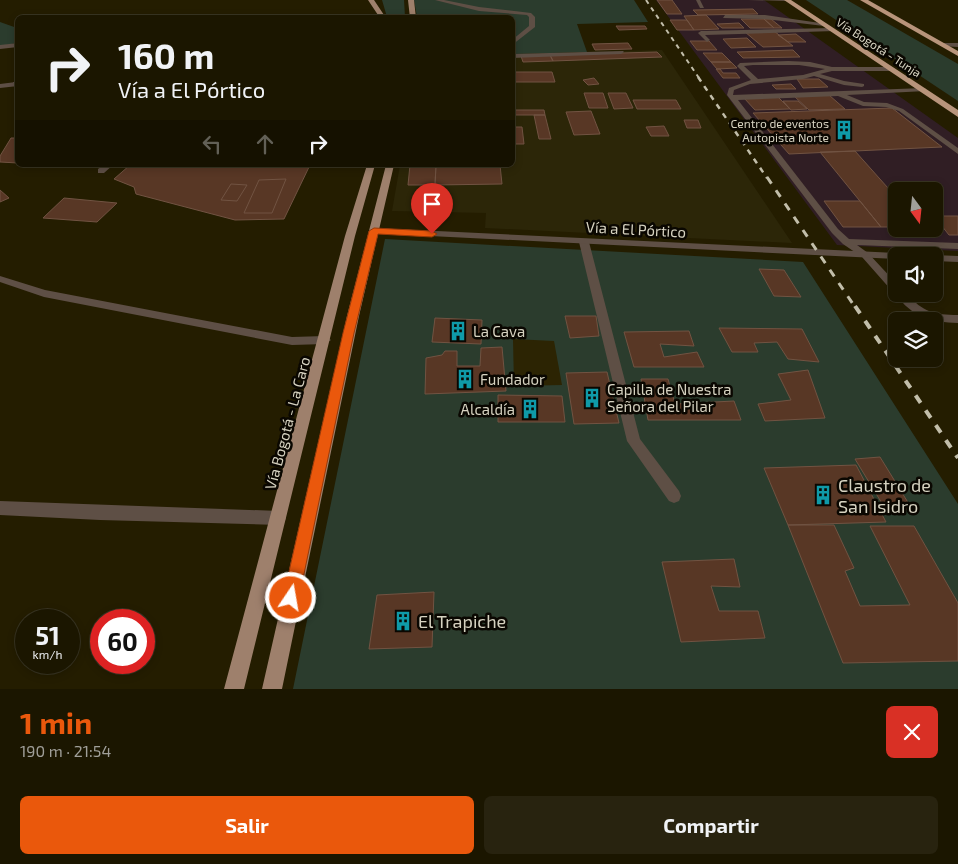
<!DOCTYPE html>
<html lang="es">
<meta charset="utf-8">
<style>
:root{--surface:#1b1600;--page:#28230f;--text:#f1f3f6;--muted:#a09f99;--line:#393522;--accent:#ea580c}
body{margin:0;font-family:"Exo 2",sans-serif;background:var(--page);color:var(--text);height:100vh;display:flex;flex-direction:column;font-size:19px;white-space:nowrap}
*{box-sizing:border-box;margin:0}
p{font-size:16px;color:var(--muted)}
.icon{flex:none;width:28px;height:28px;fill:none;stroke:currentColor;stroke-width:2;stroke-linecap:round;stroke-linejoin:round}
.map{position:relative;height:689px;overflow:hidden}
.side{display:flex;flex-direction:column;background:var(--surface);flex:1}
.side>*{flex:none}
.guide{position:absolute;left:15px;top:15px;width:500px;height:152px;border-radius:8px;box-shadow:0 2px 8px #0003,0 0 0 1px var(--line);background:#1b1600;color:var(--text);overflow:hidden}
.needle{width:32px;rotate:165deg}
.fabs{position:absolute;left:888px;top:182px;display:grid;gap:10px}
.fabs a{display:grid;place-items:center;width:55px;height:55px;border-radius:8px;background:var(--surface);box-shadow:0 2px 8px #0003,0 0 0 1px var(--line);font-size:25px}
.speed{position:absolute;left:15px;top:609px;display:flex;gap:10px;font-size:25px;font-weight:700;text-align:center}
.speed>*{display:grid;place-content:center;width:65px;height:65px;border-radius:50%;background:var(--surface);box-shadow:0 2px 8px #0003,0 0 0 1px var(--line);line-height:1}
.speed small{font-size:12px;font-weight:400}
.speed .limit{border:8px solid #d22;background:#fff;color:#111}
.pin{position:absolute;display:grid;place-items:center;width:42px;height:42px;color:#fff;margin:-51px -21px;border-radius:50% 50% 50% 0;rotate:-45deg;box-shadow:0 0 5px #0007}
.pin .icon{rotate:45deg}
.me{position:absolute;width:55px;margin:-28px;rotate:12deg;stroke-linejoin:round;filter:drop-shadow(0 0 4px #0008)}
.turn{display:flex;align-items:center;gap:18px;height:105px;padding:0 20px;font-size:22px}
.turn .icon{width:65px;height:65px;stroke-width:2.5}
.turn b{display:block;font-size:35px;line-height:42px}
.lanes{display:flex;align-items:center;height:48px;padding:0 20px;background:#0003;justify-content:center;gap:25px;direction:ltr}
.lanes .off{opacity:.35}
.round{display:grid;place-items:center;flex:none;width:52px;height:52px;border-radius:8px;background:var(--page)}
.summary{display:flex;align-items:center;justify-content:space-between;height:85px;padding:0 20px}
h1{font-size:30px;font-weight:700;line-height:38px;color:var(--accent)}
.primary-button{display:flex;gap:10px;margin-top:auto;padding:10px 20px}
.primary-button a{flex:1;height:58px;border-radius:8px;background:var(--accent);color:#fff;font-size:20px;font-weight:700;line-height:58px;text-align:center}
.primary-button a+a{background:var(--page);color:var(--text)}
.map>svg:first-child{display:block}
.commercial{fill:#301e24;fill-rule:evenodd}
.built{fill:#2c2608}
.green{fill:#2b3c2d}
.sand{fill:#2c2403}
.building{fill:#583725;stroke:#715342}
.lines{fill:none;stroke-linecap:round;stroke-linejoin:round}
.lane{fill:#5e4f45;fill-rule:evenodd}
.street{fill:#5e4f45;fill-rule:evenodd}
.primary{fill:#9e806c;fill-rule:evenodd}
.highway{fill:#b8947b;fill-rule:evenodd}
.rail-far3{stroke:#c2beaa;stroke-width:2;stroke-dasharray:4.5 4.5;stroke-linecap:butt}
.rail-far2{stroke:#c2beaa;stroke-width:2.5;stroke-dasharray:5.5 5.5;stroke-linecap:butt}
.rail-far1{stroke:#c2beaa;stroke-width:3;stroke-dasharray:8 8;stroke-linecap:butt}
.rail{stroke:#c2beaa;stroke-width:4;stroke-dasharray:9 9;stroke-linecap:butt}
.route{fill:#ea580c;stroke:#983908}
.labels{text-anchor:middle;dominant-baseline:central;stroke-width:5;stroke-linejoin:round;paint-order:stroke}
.far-street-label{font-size:12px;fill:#d6d2c0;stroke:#0a0701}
.far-poi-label{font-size:12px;fill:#d6d2c0;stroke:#0a0701;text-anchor:end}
.street-label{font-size:15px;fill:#d6d2c0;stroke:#0a0701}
.poi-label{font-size:15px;fill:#d6d2c0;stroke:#0a0701;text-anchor:start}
.near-poi-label{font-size:18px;fill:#d6d2c0;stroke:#0a0701;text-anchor:start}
</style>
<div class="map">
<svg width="958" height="689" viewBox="0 0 958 689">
<rect width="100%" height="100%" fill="#241d00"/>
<path class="commercial" d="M656,0H764L958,138V251L837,245ZM896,191H934V229H896Z"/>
<path class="built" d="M662,50L792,243L485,228L486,213L392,211L400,165H512L513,54Z"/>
<path class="green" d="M382,0H404L405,17H387Z
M414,0H634L648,22L577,24L587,52L513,54L512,18L417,17Z
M806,0H847L958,64V101Z
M0,22L17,28V43L0,46Z
M385,239L803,262L958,504V689H293Z"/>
<path class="sand" d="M513,339L554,341L562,385L514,386Z"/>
<path class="building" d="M657,0H672L682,14H667Z
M753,9L758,14L698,15L693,10Z
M706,15L719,29L694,30L684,16Z
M741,19H764L774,28H750Z
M764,19H771L782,28H774Z
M670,20H687L694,30H677Z
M739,23L744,28H722L717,24Z
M616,26H645L647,29L619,30Z
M774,31L793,46L763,47L745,32Z
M796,34L806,42H788L778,35Z
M747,38L756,47L731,48L723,39Z
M690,41H709L717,50H697Z
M628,43L632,49L595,50L592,44Z
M793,50L800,57L743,58L737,52Z
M657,52L662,57L553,61L550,55Z
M703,53H722L731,62H711Z
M550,55L553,61L523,62L521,56Z
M711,62H731L737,68L717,69Z
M716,69H720L723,73H736L740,78H723Z
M512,72H552L555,82H512Z
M594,78L599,84L588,85L583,80Z
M797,79H819L828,87L803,88Z
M791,84L796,89H776L772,85Z
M584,93H603L608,108H589Z
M608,93H626L633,108L614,109Z
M829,95L845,109L809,110L794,96Z
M778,97L790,109L755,110L744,98Z
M633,100H676L681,109H637Z
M783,101H798L807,109L791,110Z
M892,108L942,147L789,154L753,113Z
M512,110H544L545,115H512Z
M591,111L600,134L574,135L566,112Z
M534,115H545L551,139H539Z
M684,120H698L701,128H687Z
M664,126L669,136H651L646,127Z
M512,127H522L524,144H512Z
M11,138H18V163L0,162V156Z
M855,151L896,197V227H881L820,152Z
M130,165H310L284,219L235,220L136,194L134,187L114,179Z
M410,165H436L435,185H408Z
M436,165H500L502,184L435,185Z
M286,179L272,213H244L259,180Z
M231,184L247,185L237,201L221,200Z
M0,190L9,198L0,202Z
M64,198L117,203L97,222L43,218Z
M824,201H860L881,227H843Z
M934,216H958V235H949Z
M759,269L784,270L801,297L774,296Z
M565,316H596L599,336L570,338Z
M435,318L482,320L481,344L432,342Z
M719,328L802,329L819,362L788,359L777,342L754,343L758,352H732Z
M689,331L694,346L660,344L664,357L697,352L704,367H634L624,332Z
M502,347L506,391L425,394L426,358L442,355L445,351H457V366H480L481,348Z
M808,370L825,418L765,421L758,404L791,400L778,374Z
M607,372L619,423L574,424L566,373Z
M641,379H668L675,404L734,401L741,420H648Z
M498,395L562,396L565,422H498Z
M880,457L912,509L886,510L855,459Z
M856,465L886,522L788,525L764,468Z
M788,525H834L854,568L845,571L860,606L910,605L870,526H914L958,603V661L843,663Z
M734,559L740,587L711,586L719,611H758L765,638L681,642L662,562Z
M434,592L432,647L369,649L377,595Z"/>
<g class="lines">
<path class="lane" d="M435,0H444L479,7L531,13L535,17V27L512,45V40L529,26V17L527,15L479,11Z
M696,0H700L704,8H700Z
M748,0H788L786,1Z
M725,15H765L827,24L824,26L765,19L723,18Z
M833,28L835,31L705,35L710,40L707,42L698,33L701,31Z
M18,43V47L0,49V45Z
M942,43H958V47L940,46Z
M623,51L624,52L621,54L512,58V54Z
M788,61L810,62L832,67H892L895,69L892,71H832L820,74L844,81L864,84V86L862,87L844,85L814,76L803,79L750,84L734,90L733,95L924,88L926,89V91L847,95L864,102L887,103L903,109L958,148V154L899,111L886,107L863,106L838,96L738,100L838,229L849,239L958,243V249L857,245L868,253L896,283V292L892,291L862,257L843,244L832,233L727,95L729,88L751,80L737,66L740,63ZM753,65H799L825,69L803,75L758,79L744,66Z
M16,82L18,86L0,88V84Z
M104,165H113L104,173H98V169Z
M584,239L589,242L640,439L679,491L681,496L679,501L674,503L669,501L627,441L579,242Z
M0,276L45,290L186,317L292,337L325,336L331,340L325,344L292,345L44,297L0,282Z
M896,294H907C923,312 934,315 958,315V323C932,322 911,317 896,294Z
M0,501L279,511L284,513L286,518L284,523L279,525L100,520L0,515Z"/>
<path class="street" d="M13,82H18V87L13,86Z
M374,228L896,253L901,256H896V259L370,233V229Z
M934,255L958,256V262L934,261V256H930Z"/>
<path class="primary" d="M368,0H374L386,18H380Z
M408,0H414L416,18H410Z
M367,165H375L355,236L244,689H224L345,236Z
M386,165H394L359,316L282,689H262L347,316Z"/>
<path class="highway" d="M784,0H791L958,110V117Z
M860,0H868L958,51V56Z"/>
<path class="rail-far3" d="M646,0L699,78"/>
<path class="rail-far2" d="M698,77L767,178"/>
<path class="rail-far1" d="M767,177L855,307"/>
<path class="rail" d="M855,306L958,458"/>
</g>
<path class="route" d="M374,228L432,231L437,234L432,237L378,234L354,333L299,598L297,604L291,606L285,604L283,598L343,333L369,231Z"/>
<defs>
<symbol id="building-bare" viewBox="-9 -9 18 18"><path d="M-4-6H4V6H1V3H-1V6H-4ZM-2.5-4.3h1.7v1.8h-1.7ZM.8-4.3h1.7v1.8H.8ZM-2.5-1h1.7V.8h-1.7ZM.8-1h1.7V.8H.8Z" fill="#0f9aa8" stroke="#0a0701" stroke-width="2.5" paint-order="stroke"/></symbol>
</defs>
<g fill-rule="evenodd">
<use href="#building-bare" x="830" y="116" width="28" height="28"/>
<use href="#building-bare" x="444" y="317" width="28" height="28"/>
<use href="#building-bare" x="451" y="365" width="28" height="28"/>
<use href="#building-bare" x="578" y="384" width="28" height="28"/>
<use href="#building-bare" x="516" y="395" width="28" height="28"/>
<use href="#building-bare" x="809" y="481" width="28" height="28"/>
<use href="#building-bare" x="389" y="607" width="28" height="28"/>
</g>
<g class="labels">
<g class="far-street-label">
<text transform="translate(879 47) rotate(33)">Vía Bogotá - Tunja</text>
</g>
<g class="far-poi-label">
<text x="829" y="123">Centro de eventos<tspan x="829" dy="14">Autopista Norte</tspan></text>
</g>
<g class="street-label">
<text transform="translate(636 229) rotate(3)">Vía a El Pórtico</text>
<text transform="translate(287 423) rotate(-75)">Vía Bogotá - La Caro</text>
</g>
<g class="poi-label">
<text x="473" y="331">La Cava</text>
<text x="480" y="379">Fundador</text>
<text x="607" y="389">Capilla de Nuestra<tspan x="607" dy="17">Señora del Pilar</tspan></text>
<text x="515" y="409" text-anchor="end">Alcaldía</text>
</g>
<g class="near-poi-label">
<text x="838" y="485">Claustro de<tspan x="838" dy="21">San Isidro</tspan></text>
<text x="418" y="621">El Trapiche</text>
</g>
</g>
</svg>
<div class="fabs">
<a><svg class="needle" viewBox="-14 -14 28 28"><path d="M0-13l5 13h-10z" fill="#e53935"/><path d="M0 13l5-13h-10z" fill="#a09f99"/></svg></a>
<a><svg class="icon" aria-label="sound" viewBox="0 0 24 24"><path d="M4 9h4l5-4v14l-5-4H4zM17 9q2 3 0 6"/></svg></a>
<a><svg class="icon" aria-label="layers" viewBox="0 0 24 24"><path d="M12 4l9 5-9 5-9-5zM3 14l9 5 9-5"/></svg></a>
</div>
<div class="speed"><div>51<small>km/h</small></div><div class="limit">60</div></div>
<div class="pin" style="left:432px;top:234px;background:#d93025"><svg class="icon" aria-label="arrive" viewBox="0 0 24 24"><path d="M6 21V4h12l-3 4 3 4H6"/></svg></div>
<svg class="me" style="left:291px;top:598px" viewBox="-20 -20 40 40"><circle r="17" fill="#ea580c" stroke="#fff" stroke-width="3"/><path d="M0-11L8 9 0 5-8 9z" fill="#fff"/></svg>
<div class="guide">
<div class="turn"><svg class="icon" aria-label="right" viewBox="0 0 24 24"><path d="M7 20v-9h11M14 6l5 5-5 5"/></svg><div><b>160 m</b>Vía a El Pórtico</div></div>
<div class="lanes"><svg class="icon off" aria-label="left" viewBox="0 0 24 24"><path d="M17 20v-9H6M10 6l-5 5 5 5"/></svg><svg class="icon off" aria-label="ahead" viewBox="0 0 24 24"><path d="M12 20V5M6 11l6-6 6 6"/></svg><svg class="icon" aria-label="right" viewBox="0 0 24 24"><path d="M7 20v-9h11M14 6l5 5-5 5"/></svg></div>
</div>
</div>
<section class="side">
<div class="summary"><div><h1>1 min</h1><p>190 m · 21:54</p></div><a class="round" style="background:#d93025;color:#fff"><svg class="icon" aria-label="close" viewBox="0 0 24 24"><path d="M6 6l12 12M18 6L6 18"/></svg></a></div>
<div class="primary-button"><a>Salir</a><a>Compartir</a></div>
</section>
